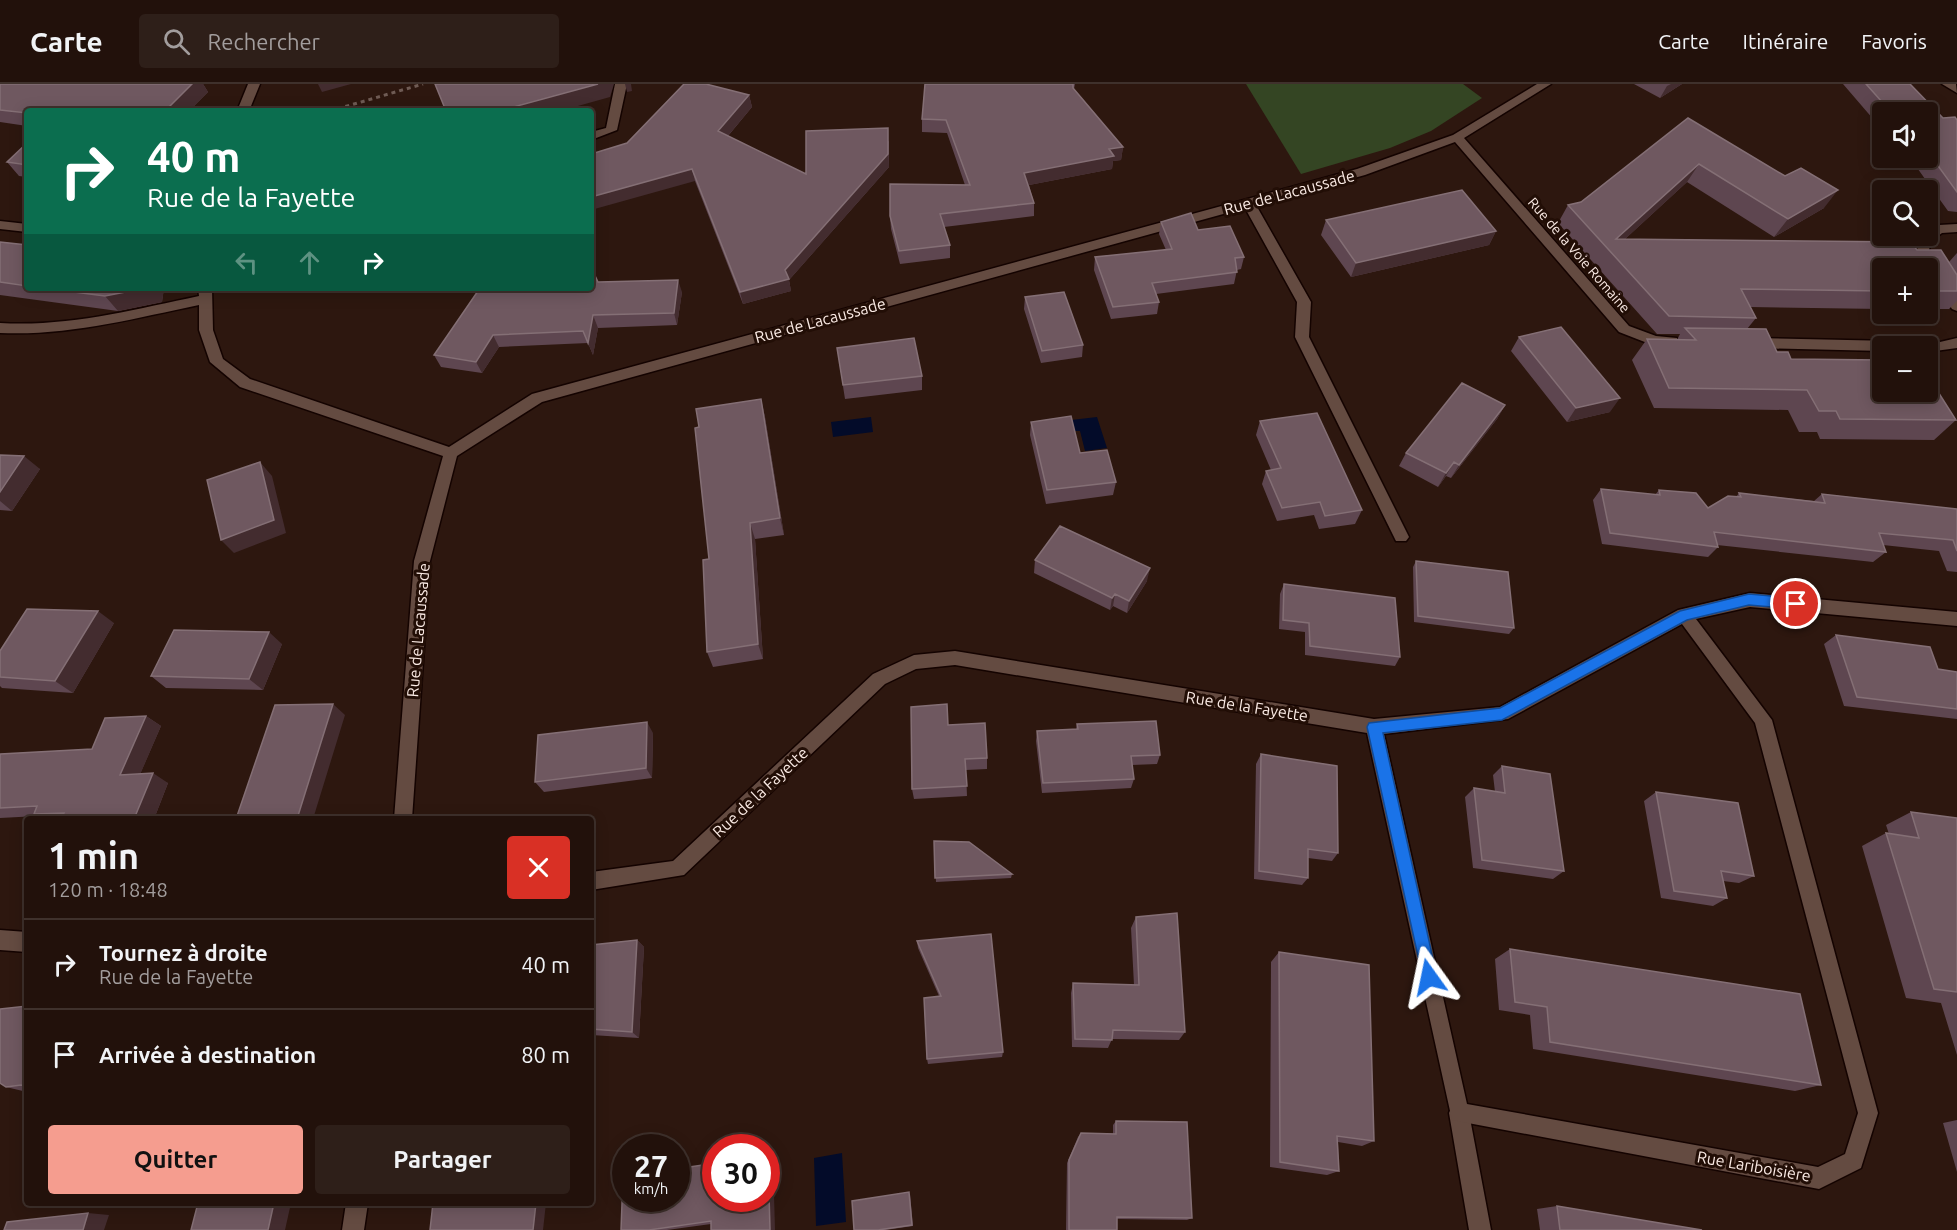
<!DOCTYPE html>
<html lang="fr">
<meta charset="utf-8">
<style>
:root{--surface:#22110b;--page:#2e1f19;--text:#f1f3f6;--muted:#a29d9d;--line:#3f312c;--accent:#f59d8f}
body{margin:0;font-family:Ubuntu,sans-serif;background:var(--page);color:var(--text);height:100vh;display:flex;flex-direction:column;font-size:22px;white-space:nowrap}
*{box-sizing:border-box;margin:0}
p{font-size:20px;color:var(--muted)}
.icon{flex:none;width:33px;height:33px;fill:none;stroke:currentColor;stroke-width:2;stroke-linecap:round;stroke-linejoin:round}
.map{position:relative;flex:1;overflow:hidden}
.panel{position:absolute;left:24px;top:732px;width:570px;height:390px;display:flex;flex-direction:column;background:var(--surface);border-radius:6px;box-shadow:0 3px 15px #0003,0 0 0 2px var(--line)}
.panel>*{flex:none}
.top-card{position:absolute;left:24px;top:24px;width:570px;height:183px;border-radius:6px;box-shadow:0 3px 15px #0003,0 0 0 2px var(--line);background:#0b6e4f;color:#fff;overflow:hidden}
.tools{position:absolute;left:1872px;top:18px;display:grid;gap:12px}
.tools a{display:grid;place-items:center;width:66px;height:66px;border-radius:6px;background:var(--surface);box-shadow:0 3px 15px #0003,0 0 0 2px var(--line);font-size:30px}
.speed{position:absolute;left:612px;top:1050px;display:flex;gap:12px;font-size:30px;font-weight:700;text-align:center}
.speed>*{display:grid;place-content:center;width:78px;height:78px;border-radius:50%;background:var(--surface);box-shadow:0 3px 15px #0003,0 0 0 2px var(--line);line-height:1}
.speed small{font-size:15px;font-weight:400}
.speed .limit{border:9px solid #d22;background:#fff;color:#111}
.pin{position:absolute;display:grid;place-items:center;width:51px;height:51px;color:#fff;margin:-26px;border:3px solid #fff;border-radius:50%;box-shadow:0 2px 6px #0007}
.me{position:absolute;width:66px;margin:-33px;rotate:348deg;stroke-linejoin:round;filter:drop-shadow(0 0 4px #0008)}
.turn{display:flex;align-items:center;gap:21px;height:126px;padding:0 24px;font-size:27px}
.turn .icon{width:78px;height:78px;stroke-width:2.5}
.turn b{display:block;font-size:42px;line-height:51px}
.lanes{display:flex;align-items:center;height:57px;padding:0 24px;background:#0003;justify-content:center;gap:30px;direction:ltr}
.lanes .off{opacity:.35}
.round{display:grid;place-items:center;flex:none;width:63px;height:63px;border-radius:6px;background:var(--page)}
.overview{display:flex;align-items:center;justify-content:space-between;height:102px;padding:0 24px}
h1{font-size:36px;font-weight:700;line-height:45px}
.primary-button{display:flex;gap:12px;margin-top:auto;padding:12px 24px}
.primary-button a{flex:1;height:69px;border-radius:6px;background:var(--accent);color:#111;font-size:24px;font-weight:700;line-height:69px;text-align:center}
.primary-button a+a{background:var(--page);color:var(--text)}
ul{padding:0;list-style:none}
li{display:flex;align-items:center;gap:18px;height:90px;padding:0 24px;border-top:2px solid var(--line)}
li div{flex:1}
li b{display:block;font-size:22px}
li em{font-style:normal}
header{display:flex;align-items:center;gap:36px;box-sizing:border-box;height:84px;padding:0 30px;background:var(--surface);border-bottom:2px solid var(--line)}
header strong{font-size:28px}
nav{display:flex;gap:33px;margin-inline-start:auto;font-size:21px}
.search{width:420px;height:54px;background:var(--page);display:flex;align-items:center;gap:15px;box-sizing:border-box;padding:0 21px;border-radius:6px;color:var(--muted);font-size:22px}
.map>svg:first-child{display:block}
.green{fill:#344523}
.water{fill:#030b29}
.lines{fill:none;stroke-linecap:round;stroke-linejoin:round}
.service-casing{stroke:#140300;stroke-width:3}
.minor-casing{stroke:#140300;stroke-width:3}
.path{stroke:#6f5b54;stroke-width:3;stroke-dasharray:4 4;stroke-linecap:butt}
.service{fill:#644b41;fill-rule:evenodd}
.minor{fill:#644b41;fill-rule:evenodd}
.wall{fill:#5e4650}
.shaded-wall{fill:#432c2f}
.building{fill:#6f5860;stroke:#846f75;stroke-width:1.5}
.route{fill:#1a73e8;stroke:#114b97;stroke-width:1.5}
.labels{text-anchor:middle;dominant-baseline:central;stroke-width:6;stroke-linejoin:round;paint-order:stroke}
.far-street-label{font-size:14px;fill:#faeae4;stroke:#220e06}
.street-label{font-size:16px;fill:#faeae4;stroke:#220e06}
</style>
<header>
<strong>Carte</strong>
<div class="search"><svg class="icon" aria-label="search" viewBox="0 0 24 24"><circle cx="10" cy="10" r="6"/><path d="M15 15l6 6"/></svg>Rechercher</div>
<nav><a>Carte</a><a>Itinéraire</a><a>Favoris</a></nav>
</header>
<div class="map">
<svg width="1957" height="1146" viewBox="0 0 1957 1146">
<rect width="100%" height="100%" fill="#2d170f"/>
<path class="green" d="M1246,0H1463L1482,14L1431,47L1390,64L1301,90Z"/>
<path class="water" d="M871,333L873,348L833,353L831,338Z
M1097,333L1107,364L1085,367L1080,347H1074L1071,336Z
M842,1069L846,1138L816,1142L814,1074Z"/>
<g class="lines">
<defs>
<path id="service" d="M0,137L27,140V148L0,145Z
M1459,1019L1466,1022L1469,1029L1491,1146H1469L1449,1029L1452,1022Z"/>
<path id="minor" d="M248,0H260L249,27H237Z
M615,0H627L617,46L591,56V48L606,44Z
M1537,0H1551L1464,54L1629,242L1656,252L1677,254V260L1655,262L1619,248L1455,58L1365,91L1256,121L1311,218L1309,253L1409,453L1406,457H1396L1295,253L1297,218L1245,124L542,318L457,372L430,477L412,735H394L414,477L443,372L240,303L210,278L199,246V221C132,235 68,252 0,249V239C68,243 132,226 199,212L198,204H212L213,246L223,275L250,295L449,363L532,310L1357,85L1453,51Z
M1942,0H1956L1957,9Z
M1957,140V148L1942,149L1931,157L1929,166L1957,211V227L1952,225L1917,166L1921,152H1928V147L1939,141Z
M1752,254L1940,258L1957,254V264L1928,268V262H1882V267L1752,264L1745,259Z
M1750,509L1957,528V542L1750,523L1696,535L1772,636L1878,1029L1861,1084L1819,1105L1452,1036L1367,649L955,581L916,585L885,600L684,791L591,806V788L673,777L873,590L914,571L955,567L1374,635L1500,623L1678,526ZM1682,540L1755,639L1858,1029L1845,1070L1818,1083L1467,1020L1384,650L1508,635Z
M0,846L27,848V868L0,866Z
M346,1119H368L364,1146H342Z"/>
</defs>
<use href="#service" class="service-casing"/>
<use href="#minor" class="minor-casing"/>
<path class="path" d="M330,27L423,0"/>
<use href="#service" class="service"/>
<use href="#minor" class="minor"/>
</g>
<path class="wall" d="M0,0H203L208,8L189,27H27V42L0,38Z
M925,0H1075L1074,5L1123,63L1121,76L1113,77L1112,85L1029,101L1034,119V132L944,143L950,161V174L900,180L891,145L890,132L965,101L947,49L922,48V35Z
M1634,0H1682L1660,14Z
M1843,0H1910L1943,34L1957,36V128L1948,127L1910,74H1928V28H1882V43H1880Z
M749,11L752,23L728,52L806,90L889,57V83L789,196L791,207L743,220L695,97L627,59Z
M1688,34L1824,124L1774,153L1687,98L1625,155L1917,166L1949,178L1957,169V217L1949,225H1928V184H1882V225L1750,223L1756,234L1747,245L1777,268L1791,275L1956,336L1934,356L1820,355L1817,348H1799L1788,326L1654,324L1632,276L1647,255L1677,256L1680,250H1657L1558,139L1568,121L1581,118Z
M27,59V93L19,92L7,78Z
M1326,136L1496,147L1489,161L1351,193L1321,151Z
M1161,138L1198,146L1244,173L1241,185L1237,186L1234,200L1156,210L1159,218L1157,230L1111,235L1094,186L1095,173L1166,166L1159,150Z
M0,158L27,161V204H164L162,218L118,227L0,211Z
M598,198L682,208L677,241L598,244L593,271L588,259L499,263L482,289L441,283L434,271Z
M1025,213L1083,261L1082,273L1041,279L1024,225Z
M1519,253L1610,328L1567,338L1511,267Z
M837,264L922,292V306L845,315Z
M761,315L765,333L784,451L755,455L763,575L713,583L707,568L709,475L699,343Z
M1505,321L1497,335L1451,394L1446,392L1438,403L1399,382L1406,369Z
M1260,337L1362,426L1355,440L1319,445L1314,431L1277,437L1262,400L1266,387L1271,386L1256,351Z
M1031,338L1080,369L1116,398L1113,411L1046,420L1030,351Z
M0,371L40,385L12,427L0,426Z
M1601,405L1655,411L1659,406L1708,424L1736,413L1739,409L1814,417L1822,410L1957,425V488L1947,487L1939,467L1883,461L1886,468L1873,478L1717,461L1718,463L1708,473L1602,460L1593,416Z
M1035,476L1147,497L1127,529L1113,522L1110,526L1034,489Z
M1416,477L1514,544L1509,550L1414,538L1413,483Z
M1284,500L1400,573L1395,582L1305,571V548L1279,545L1280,510Z
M114,539L73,609L2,604L0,602V567Z
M1836,551L1938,585L1957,588V635L1844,622L1824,560Z
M282,560L263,606L166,604L151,592Z
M146,632L161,642L140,690L168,699L154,735H44L38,732L0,734V670L92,665Z
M1077,640L1160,671L1157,680L1132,681L1134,695L1131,704L1042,709L1036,657L1037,647L1076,645Z
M948,641L987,674V685L966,686L967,712L914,715L912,705Z
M653,649L652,694L544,708L535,698Z
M1261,670L1338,769L1332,777L1308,774V794L1302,801L1254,795L1256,680Z
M1502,682L1564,787L1553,795L1473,784L1465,713L1474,704L1495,708L1493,691Z
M1656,708L1754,792L1739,799L1723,797L1727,814L1713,822L1661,814L1644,717Z
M1911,728L1957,734V971L1941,919L1906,914L1862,762L1886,749L1889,750L1886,741Z
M934,757L1012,790L1011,794L936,798Z
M1136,833L1185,948L1179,956L1112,955L1108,964L1072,963L1071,909L1073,899L1134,901L1131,844Z
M637,856L644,863L639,954L591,951V861Z
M917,857L1003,968L1002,973L928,980L927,975L939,912L918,864Z
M1510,865L1821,1001L1795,1007L1533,965L1530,931L1499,926L1495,875Z
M1279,868L1374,1057L1362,1062L1338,1058L1339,1087L1327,1091L1270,1083L1271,878Z
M27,922V1008L6,1003Z
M1957,1036V1088L1943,1039Z
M1116,1037L1192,1134L1187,1136L1117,1135V1146H1066L1067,1079L1078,1053L1081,1049L1113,1050V1041Z
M768,1072L773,1075L711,1140L667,1146H621Z
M910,1110L913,1142L885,1146H854Z
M1557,1122L1702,1146H1540L1537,1125Z"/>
<path class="shaded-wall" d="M192,0H203L208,8L189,27H165Z
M318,0H351L322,8Z
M598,0H614L610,13L560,27H499Z
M625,0H631L632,7L627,8Z
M1671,0H1682L1660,14L1667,2Z
M749,11L752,23L721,60L718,47Z
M888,44L889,83L789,196L791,207L743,220L740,208L785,186Z
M1123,63L1121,76L1113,77L1112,85L1024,102V89L1109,65Z
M1699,80L1687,98L1611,168L1616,155Z
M692,85L695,97L591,126V113Z
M1838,106L1824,124L1774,153L1788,135Z
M1496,147L1489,161L1351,193L1356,179Z
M678,196L682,208L677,241L674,229Z
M146,204H164L162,218L118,227L105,212Z
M593,231L598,244L593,271L588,259Z
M493,251L499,263L482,289L476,278Z
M1620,314L1610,328L1567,338L1576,324Z
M761,315L765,333L784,451L780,434Z
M1505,321L1497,335L1451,394L1459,381Z
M24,372L40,385L12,427L0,417V408Z
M260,378L272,392L286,449L234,469L221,456Z
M1454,378L1446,392L1438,403L1446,389Z
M750,439L755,455L763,575L758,560Z
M1150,484L1147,497L1127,529L1129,517Z
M1115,510L1113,522L1110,526L1112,514Z
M98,527L114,539L73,609L55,597Z
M269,548L282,560L263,606L249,595Z
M333,620L345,631L313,735H297Z
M146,632L161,642L136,700L120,691Z
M647,638L653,649L652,694L646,684Z
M153,689L168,699L154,735H134Z
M637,856L644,863L639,954L632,948Z
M768,1072L773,1075L775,1146H770Z
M274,1119H291L285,1146H268Z
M536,1119H546L543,1146H533Z
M88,1129L109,1131L104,1146H83Z"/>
<path class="building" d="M0,0H192L165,27H27V29L0,26Z
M435,0H598L499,27H446Z
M684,0H706L749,11L718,47L806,90V47L888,44V70L785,186L789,195L740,208L692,85L591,113V70L627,59Z
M925,0H1073V4L1123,63L1109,65L1114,72L1024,89L1034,119L940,130L950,161L899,167L890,132V100L970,101L946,36L922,35Z
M1866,0H1910L1943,34L1955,33L1957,36V108L1928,68V28H1891Z
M1688,34L1785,92L1801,84L1838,106L1788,135L1699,80L1616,155L1911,158L1917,166H1941L1957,191V207H1928V184H1882V207L1741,205L1756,234L1669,232L1568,121L1581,118Z
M27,59V81L7,78Z
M1462,106L1496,147L1356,179L1326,136Z
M1191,129L1198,146L1230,142L1244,173L1235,174L1237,188L1152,199L1159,218L1113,223L1095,173L1172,165L1161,138Z
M0,158L27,161V202L0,198Z
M591,183L598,198L678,196L674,229L593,231L588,259L583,247L493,251L476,278L434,271L480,204H591Z
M43,204H146L105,212Z
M1064,208L1083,261L1042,267L1025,213Z
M1561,243L1620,314L1576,324L1519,253Z
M1685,244L1766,245L1777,268H1788L1791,275L1882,276V308H1928V303H1935L1956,336L1840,335L1836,327H1819L1807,306L1669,304L1647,255L1696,256Z
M914,254L922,292L843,301L837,264Z
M1462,299L1505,321L1459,381L1454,378L1446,389L1406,369Z
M761,315L780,434L750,439L758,560L707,568L703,476L709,475L695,344L699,343L696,325Z
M1317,329L1362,426L1325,432L1320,418L1282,424L1266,387L1281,384L1260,337Z
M1071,332L1080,369L1107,366L1116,398L1047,406L1031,338Z
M0,371L24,372L0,408Z
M260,378L274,436L221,456L207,396Z
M1601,405L1660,411L1659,406L1696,409L1708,424L1728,412L1741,413L1739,409L1825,419L1822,410L1957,425V467L1953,456L1879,449L1886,468L1714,448L1718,463L1610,449Z
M1060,442L1150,484L1129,517L1115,510L1112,514L1035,476Z
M1416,477L1508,488L1514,544L1418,532Z
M1284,500L1395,514L1400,573L1310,562L1309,539L1283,536Z
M27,525L98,527L55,597L0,593V567Z
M174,546L269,548L249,595L151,592Z
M1836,551L1930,563L1938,585L1957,588V625L1857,613Z
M333,620L297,735H236L275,621Z
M947,620L948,641L985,639L987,674L965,675L967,702L912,705L911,623Z
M146,632L120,691L153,689L134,735H61L64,729L34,730L37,722L0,724V670L92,665L105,634Z
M1156,637L1160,671L1131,672L1134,695L1043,699L1037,647L1078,645L1077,640Z
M647,638L646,684L535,698L538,651Z
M1261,670L1337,682L1338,769L1308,765V794L1259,787Z
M1502,682L1550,690L1564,787L1482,776L1474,704L1505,709Z
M1656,708L1738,719L1754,792L1721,787L1727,814L1674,807Z
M1911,728L1957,734V908L1934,905L1886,749L1919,754Z
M934,757L969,758L1012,790L935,794Z
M1177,829L1185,948L1113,946L1112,956L1075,955L1073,899L1139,901L1136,833Z
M991,850L1003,968L927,975L924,914L941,912L917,857Z
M637,856L632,948L591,945V861Z
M1510,865L1800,910L1821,1001L1550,958L1547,923L1515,918Z
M1279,868L1369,881L1374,1057L1337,1052L1339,1087L1280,1078Z
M27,922V1003L21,1001L6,1003L0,999V925Z
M1116,1037L1187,1038L1192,1134L1117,1133V1146H1069V1076L1081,1049L1116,1050Z
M766,1072H768L770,1146H711V1137L649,1146H621L623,1093L626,1092V1114H676V1085L716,1079V1114H766Z
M909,1108L912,1141L878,1146H854L852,1117Z
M198,1119H274L268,1146H191Z
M433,1119H536L533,1146H430Z
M1557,1122L1702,1146H1560Z
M88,1129L83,1146H4L7,1138Z"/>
<path class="route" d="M1749,510L1796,514L1802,520L1796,525L1749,521L1687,536L1502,636L1383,649L1437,893L1435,899L1429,901L1424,899L1367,643L1369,639L1500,624L1680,527Z"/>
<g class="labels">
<g class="far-street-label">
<text transform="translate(1579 171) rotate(49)">Rue de la Voie Romaine</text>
</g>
<g class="street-label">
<text transform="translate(1289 108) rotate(-15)">Rue de Lacaussade</text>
<text transform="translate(820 236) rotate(-15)">Rue de Lacaussade</text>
<text transform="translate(418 546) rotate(-85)">Rue de Lacaussade</text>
<text transform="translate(1247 622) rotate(9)">Rue de la Fayette</text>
<text transform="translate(760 708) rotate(-43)">Rue de la Fayette</text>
<text transform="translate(1754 1082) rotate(10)">Rue Lariboisière</text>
</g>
</g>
</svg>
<div class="tools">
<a><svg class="icon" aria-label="sound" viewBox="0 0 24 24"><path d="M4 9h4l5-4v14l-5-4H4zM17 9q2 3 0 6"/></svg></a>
<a><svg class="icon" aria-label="search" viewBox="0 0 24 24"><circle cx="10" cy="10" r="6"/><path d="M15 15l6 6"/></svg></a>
<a>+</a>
<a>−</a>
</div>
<div class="speed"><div>27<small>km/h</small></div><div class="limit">30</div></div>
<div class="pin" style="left:1796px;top:520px;background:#d93025"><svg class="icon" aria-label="arrive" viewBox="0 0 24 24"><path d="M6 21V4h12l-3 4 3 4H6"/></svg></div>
<svg class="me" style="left:1429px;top:893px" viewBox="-20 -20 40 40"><path d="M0-17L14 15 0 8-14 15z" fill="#1a73e8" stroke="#fff" stroke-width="4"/></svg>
<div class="top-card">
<div class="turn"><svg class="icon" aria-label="right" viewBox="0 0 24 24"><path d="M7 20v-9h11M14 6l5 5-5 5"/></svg><div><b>40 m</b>Rue de la Fayette</div></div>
<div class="lanes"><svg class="icon off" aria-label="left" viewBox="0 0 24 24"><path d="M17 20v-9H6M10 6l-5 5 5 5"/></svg><svg class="icon off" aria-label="ahead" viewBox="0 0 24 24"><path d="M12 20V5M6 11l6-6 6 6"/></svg><svg class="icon" aria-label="right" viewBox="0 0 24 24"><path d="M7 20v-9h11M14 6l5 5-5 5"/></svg></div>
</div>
<section class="panel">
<div class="overview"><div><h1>1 min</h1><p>120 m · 18:48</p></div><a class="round" style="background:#d93025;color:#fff"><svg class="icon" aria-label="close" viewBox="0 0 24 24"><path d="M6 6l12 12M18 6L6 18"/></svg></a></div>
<ul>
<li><svg class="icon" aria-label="right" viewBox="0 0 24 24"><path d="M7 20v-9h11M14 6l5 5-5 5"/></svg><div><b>Tournez à droite</b><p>Rue de la Fayette</p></div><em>40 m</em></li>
<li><svg class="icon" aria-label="arrive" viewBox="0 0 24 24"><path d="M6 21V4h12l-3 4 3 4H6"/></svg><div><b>Arrivée à destination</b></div><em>80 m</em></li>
</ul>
<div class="primary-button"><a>Quitter</a><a>Partager</a></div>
</section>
</div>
